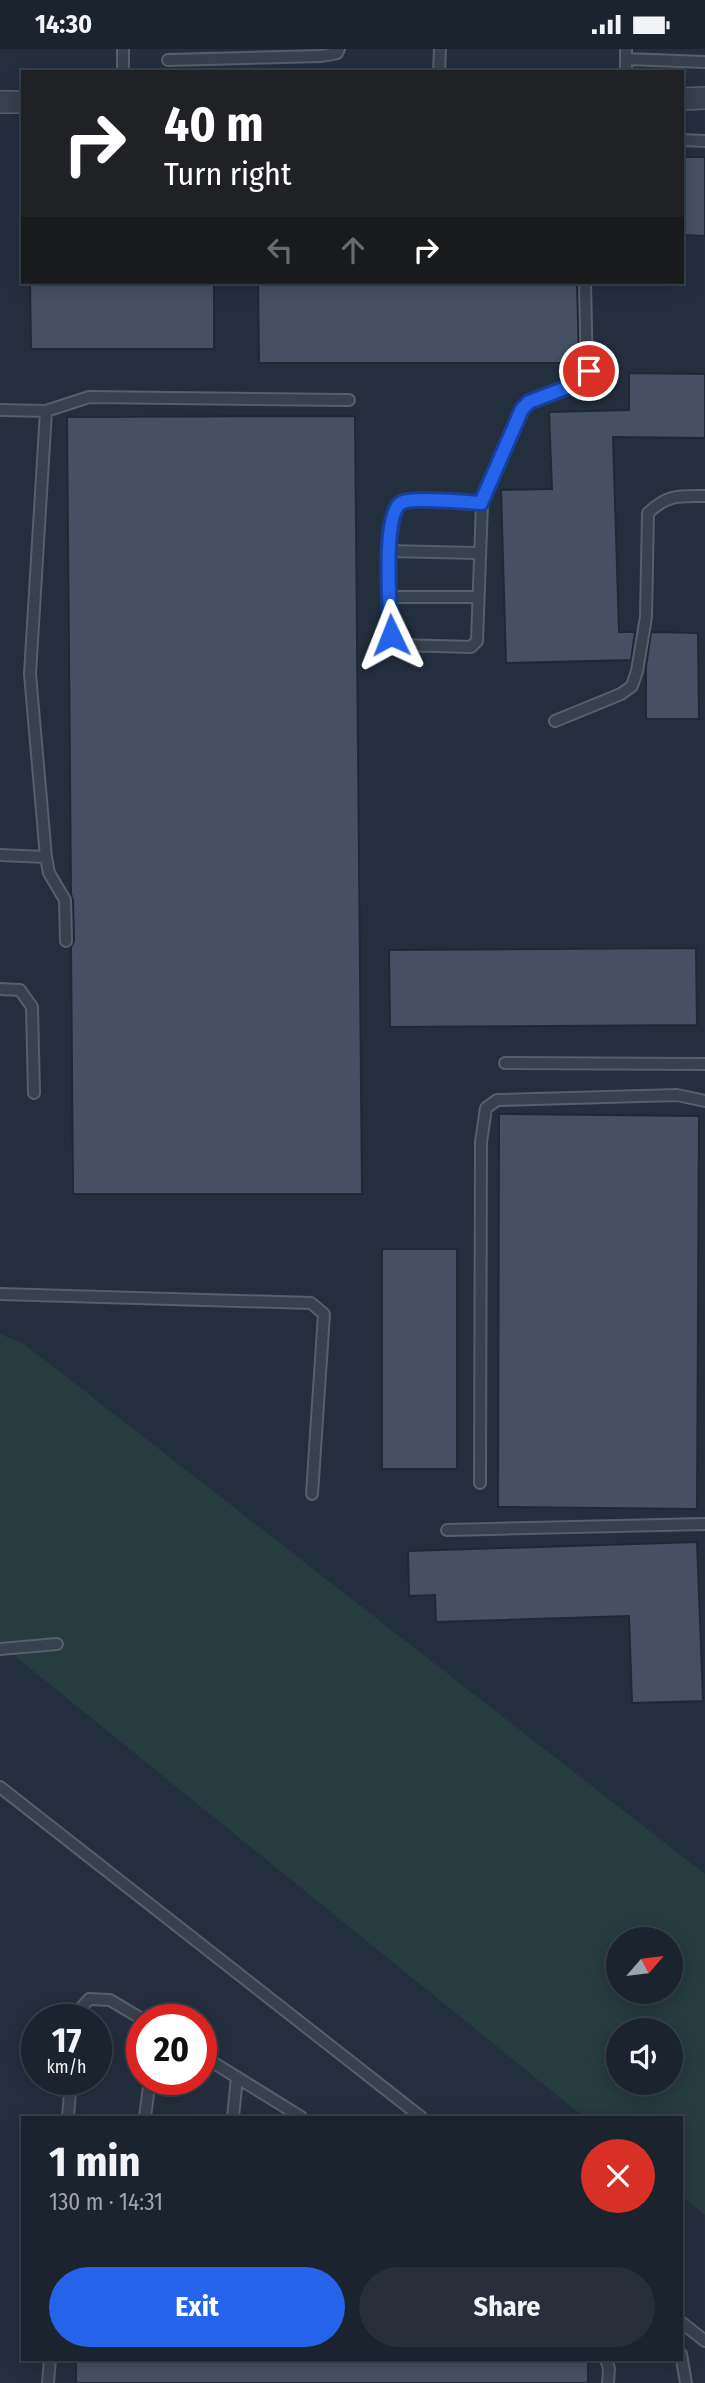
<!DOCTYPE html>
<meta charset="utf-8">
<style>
:root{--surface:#1b232e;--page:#282f3a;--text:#f1f3f6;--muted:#a0a4aa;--line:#39404a;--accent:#2563eb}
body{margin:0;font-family:"Fira Sans Condensed",sans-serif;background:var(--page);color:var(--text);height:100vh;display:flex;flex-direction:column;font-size:26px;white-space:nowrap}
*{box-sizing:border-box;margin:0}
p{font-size:23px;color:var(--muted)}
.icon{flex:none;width:38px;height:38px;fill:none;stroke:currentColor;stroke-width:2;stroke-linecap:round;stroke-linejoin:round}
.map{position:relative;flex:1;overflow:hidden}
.drawer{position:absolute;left:21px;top:2067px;width:662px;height:245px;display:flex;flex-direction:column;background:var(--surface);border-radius:0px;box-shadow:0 4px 18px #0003,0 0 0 2px var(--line)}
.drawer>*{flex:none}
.banner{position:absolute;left:21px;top:21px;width:663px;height:214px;border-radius:0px;box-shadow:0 4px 18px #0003,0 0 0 2px var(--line);background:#202124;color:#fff;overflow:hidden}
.needle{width:46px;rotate:62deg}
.controls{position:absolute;left:606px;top:1878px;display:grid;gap:14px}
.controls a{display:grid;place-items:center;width:77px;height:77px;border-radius:50%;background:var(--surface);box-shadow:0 4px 18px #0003,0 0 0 2px var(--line);font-size:35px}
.speed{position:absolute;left:21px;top:1955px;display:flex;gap:14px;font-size:35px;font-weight:700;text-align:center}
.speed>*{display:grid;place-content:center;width:91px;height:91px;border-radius:50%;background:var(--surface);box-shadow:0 4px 18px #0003,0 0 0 2px var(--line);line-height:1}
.speed small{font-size:18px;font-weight:400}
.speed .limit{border:10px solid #d22;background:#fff;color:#111}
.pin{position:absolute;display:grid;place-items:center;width:60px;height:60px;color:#fff;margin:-30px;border:4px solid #fff;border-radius:50%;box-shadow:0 2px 7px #0007}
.me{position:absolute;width:77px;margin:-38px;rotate:358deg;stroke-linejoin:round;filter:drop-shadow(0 0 5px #0008)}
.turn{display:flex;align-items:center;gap:24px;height:147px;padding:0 28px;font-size:32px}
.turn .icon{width:91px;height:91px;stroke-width:2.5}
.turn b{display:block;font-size:49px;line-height:60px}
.lanes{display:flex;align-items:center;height:66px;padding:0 28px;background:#0003;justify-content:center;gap:35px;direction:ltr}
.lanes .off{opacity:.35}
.round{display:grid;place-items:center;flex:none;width:74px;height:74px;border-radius:37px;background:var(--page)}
.headline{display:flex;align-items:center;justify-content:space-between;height:119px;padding:0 28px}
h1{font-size:42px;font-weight:700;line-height:52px}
.cta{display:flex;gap:14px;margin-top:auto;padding:14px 28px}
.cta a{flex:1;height:80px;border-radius:42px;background:var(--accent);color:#fff;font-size:28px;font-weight:700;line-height:80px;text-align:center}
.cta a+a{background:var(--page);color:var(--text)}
.status{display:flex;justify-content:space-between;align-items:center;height:49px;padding:0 35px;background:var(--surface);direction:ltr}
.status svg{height:19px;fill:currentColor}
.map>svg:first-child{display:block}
.green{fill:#263c3f;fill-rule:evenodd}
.building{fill:#455162;stroke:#1f2835;stroke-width:2}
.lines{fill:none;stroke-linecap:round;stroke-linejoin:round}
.lane-casing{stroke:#565f6c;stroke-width:14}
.street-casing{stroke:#565f6c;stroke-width:24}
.lane{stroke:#38414e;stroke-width:10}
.street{stroke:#38414e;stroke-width:21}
.route-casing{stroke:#184099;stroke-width:18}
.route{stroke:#2563eb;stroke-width:12}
</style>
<div class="status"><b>14:30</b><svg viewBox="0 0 49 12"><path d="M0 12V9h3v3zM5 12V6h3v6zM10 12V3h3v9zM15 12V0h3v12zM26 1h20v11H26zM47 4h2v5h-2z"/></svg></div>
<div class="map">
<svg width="705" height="2334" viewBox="0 0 705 2334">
<rect width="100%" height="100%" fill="#242f3e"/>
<path class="green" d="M0,1285L24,1295L705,1825V2166L681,2147V2068H584L0,1595ZM618,1890H670V1942H618ZM618,1981H670V2034H618Z"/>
<path class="building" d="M682,108H705V187L682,186Z
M30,233H214V300H31Z
M258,233H577L579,314H259Z
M629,324L705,325V389L613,388L619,583H635L631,611L506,614L501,441L552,440L549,363L629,361Z
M355,367L362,1145H73L71,898L74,892L73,851L71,845L67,368Z
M651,583L698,584L699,670H646V618Z
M696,899L697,976L390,978L389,901Z
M499,1065L699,1067L697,1460L498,1458Z
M382,1200H457V1420H382Z
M697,1493L703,1652L632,1654L629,1567L436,1573L435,1546L409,1547L408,1502Z
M76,2310H588V2334H76Z"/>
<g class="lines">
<defs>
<path id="lane" d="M123,0V23
M626,10L705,13
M168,11L321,7L337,4L339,0
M439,23L440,0
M626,23V0
M682,91L705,92
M0,361L46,362
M482,454C467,453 409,448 400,454C386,463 385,572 392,588C393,592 395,593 399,596L471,598L477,592L482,454L522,360L529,353L584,332L587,328L585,233
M388,502L478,504
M389,548H477
M555,672L621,645L632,637L637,622L646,568L648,464C668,445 679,447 705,447
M0,806L46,808L49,824L65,851L66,892
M46,808L30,625L46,362L89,348L349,351
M0,940L20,941L32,958L34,1044
M505,1014L705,1015
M0,1245L311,1254L324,1265L312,1445
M480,1434L481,1093L486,1059L497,1051L677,1046L705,1052
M447,1481L705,1475
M0,1600L57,1595
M0,1738L421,2068
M76,1970V1965L89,1950L110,1951L142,1970
M201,2006L301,2068
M68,2068L71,2030
M145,2068L150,2030
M233,2068L237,2028
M681,2273L705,2292
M681,2305L686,2334
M606,2310L609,2320L608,2334
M48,2334L50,2310"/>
<path id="street" d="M682,50L705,49
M0,53H23"/>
</defs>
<use href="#lane" class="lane-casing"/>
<use href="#street" class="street-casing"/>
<use href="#lane" class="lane"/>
<use href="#street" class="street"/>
</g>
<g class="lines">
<defs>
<path id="route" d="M391,586C390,564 382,465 401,454C410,448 467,453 481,454L522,360L529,353L584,332L589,322"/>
</defs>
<use href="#route" class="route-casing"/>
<use href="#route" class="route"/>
</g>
</svg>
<div class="controls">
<a><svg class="needle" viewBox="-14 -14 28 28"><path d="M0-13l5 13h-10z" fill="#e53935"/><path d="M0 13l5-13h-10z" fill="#a0a4aa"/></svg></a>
<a><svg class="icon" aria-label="sound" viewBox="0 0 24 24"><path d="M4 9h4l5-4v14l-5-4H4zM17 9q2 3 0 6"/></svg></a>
</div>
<div class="speed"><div>17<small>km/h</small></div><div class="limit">20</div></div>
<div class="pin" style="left:589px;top:322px;background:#d93025"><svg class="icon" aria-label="arrive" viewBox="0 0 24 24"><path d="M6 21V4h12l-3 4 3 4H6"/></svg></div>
<svg class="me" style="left:391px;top:586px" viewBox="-20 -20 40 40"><path d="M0-17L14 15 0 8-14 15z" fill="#2563eb" stroke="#fff" stroke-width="4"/></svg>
<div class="banner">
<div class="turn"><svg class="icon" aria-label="right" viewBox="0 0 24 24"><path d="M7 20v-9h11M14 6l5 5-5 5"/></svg><div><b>40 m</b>Turn right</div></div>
<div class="lanes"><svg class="icon off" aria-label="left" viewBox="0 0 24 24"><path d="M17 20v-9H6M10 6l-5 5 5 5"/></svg><svg class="icon off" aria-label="ahead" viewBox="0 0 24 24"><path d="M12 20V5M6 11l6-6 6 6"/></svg><svg class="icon" aria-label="right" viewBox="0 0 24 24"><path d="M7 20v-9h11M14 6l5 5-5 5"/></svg></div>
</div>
<section class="drawer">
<div class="headline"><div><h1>1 min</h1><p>130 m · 14:31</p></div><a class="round" style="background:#d93025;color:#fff"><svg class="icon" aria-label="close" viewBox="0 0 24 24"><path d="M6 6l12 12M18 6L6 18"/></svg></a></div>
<div class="cta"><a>Exit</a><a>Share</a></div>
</section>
</div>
